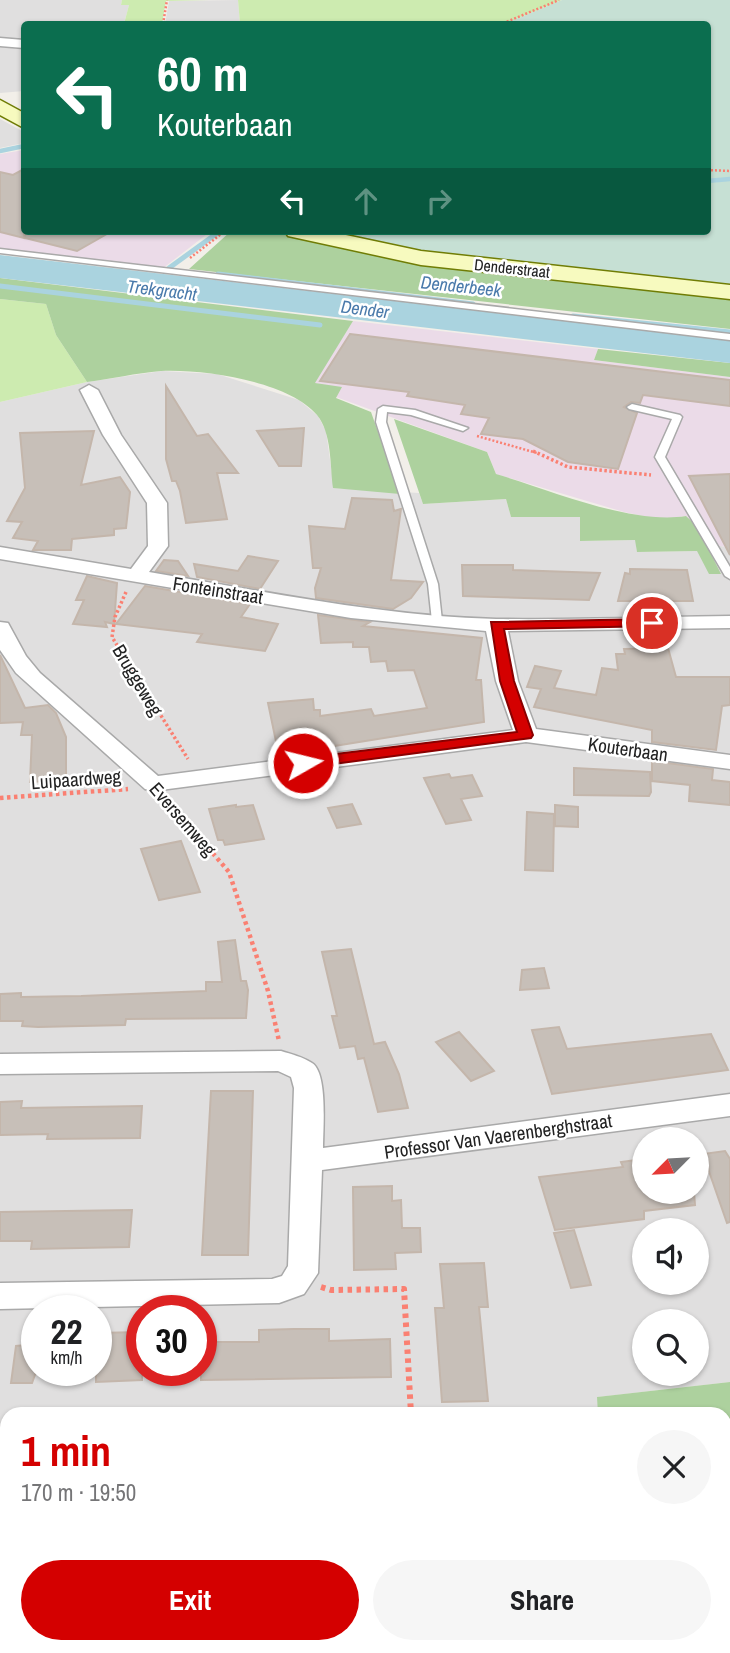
<!DOCTYPE html>
<meta charset="utf-8">
<style>
:root{--surface:#fff;--page:#f6f6f6;--text:#202124;--muted:#757577;--accent:#d40000}
body{margin:0;font-family:"Archivo Narrow",sans-serif;background:var(--page);color:var(--text);height:100vh;display:flex;flex-direction:column;font-size:26px;white-space:nowrap}
*{box-sizing:border-box;margin:0}
p{font-size:23px;color:var(--muted)}
.icon{flex:none;width:38px;height:38px;fill:none;stroke:currentColor;stroke-width:2;stroke-linecap:round;stroke-linejoin:round}
.map{position:relative;flex:1;overflow:hidden}
.side{position:absolute;left:0px;top:1407px;width:732px;height:247px;display:flex;flex-direction:column;background:var(--surface);border-radius:21px 21px 0 0;box-shadow:0 2px 5px #0004}
.side>*{flex:none}
.hud{position:absolute;left:21px;top:21px;width:690px;height:214px;border-radius:7px;box-shadow:0 2px 5px #0004;background:#0b6e4f;color:#fff;overflow:hidden}
.needle{width:46px;rotate:246deg}
.fabs{position:absolute;left:632px;top:1127px;display:grid;gap:14px}
.fabs a{display:grid;place-items:center;width:77px;height:77px;border-radius:50%;background:var(--surface);box-shadow:0 2px 5px #0004;font-size:35px}
.speed{position:absolute;left:21px;top:1295px;display:flex;gap:14px;font-size:35px;font-weight:700;text-align:center}
.speed>*{display:grid;place-content:center;width:91px;height:91px;border-radius:50%;background:var(--surface);box-shadow:0 2px 5px #0004;line-height:1}
.speed small{font-size:18px;font-weight:400}
.speed .limit{border:10px solid #d22;background:#fff;color:#111}
.pin{position:absolute;display:grid;place-items:center;width:60px;height:60px;color:#fff;margin:-30px;border:4px solid #fff;border-radius:50%;box-shadow:0 2px 7px #0007}
.me{position:absolute;width:77px;margin:-38px;rotate:82deg;stroke-linejoin:round;filter:drop-shadow(0 0 5px #0008)}
.turn{display:flex;align-items:center;gap:24px;height:147px;padding:0 21px;font-size:32px}
.turn .icon{width:91px;height:91px;stroke-width:2.5}
.turn b{display:block;font-size:49px;line-height:60px}
.lanes{display:flex;align-items:center;height:66px;padding:0 21px;background:#0003;justify-content:center;gap:35px;direction:ltr}
.lanes .off{opacity:.35}
.round{display:grid;place-items:center;flex:none;width:74px;height:74px;border-radius:37px;background:var(--page)}
.overview{display:flex;align-items:center;justify-content:space-between;height:119px;padding:0 21px}
h1{font-size:42px;font-weight:700;line-height:52px;color:var(--accent)}
.button{display:flex;gap:14px;margin-top:auto;padding:14px 21px}
.button a{flex:1;height:80px;border-radius:42px;background:var(--accent);color:#fff;font-size:28px;font-weight:700;line-height:80px;text-align:center}
.button a+a{background:var(--page);color:var(--text)}
.map>svg:first-child{display:block}
.residential{fill:#e0dfdf;fill-rule:evenodd}
.industrial{fill:#ebdbe8}
.grass{fill:#cdebb0}
.forest{fill:#add19e}
.wetland{fill:#c6e0d4}
.water{fill:#aad3df}
.lines{fill:none;stroke-linecap:round;stroke-linejoin:round}
.stream-far1{stroke:#aad3df;stroke-width:4.5}
.stream{stroke:#aad3df;stroke-width:5}
.building{fill:#c7bfb8;stroke:#c4b6ab;stroke-width:2}
.lane-casing{stroke:#a9a9a9;stroke-width:3}
.street-casing{stroke:#a9a9a9;stroke-width:3}
.secondary-casing{stroke:#707d05;stroke-width:3}
.path-far3{stroke:#fa8072;stroke-width:2.5;stroke-dasharray:2 2;stroke-linecap:butt}
.path-far2{stroke:#fa8072;stroke-width:3.5;stroke-dasharray:2.5 2.5;stroke-linecap:butt}
.path-far1{stroke:#fa8072;stroke-width:4.5;stroke-dasharray:3.5 3.5;stroke-linecap:butt}
.path{stroke:#fa8072;stroke-width:6;stroke-dasharray:4.5 4.5;stroke-linecap:butt}
.lane{fill:#fff;fill-rule:evenodd}
.street{fill:#fff;fill-rule:evenodd}
.secondary{fill:#f7fabf;fill-rule:evenodd}
.rail-casing{stroke:#707070;stroke-width:10}
.rail{stroke:#fff;stroke-width:7;stroke-dasharray:21;stroke-linecap:butt}
.route{fill:#d40000;stroke:#8a0000;stroke-width:2}
.labels{text-anchor:middle;dominant-baseline:central;stroke-width:5;stroke-linejoin:round;paint-order:stroke}
.far-street-label{font-size:16px;fill:#222;stroke:#fff}
.far-water-label{font-size:18px;font-style:italic;fill:#4a7aab;stroke:#fff}
.street-label{font-size:19px;fill:#222;stroke:#fff}
</style>
<div class="map">
<svg width="730" height="1653" viewBox="0 0 730 1653">
<rect width="100%" height="100%" fill="#f2efe9"/>
<path class="residential" d="M0,0H122L121,5H129L124,24H24V43L0,41Z
M238,0L240,24H165L169,1Z
M0,44L24,46V91L0,93Z
M0,119L24,132V143L0,148Z
M162,371L217,374L299,400L318,416L326,431L334,488L419,493L423,504L506,499L511,517H580L581,541L636,540L637,552L697,551L707,543L730,548V1382L598,1397V1414H7V1445H0V402L87,382ZM644,1139H696V1192H644ZM644,1230H696V1283H644ZM37,1311H96V1370H37ZM142,1311H201V1370H142ZM644,1321H696V1374H644Z"/>
<path class="industrial" d="M24,150V231H211L162,269L0,249V154Z
M353,321L598,349L594,360L730,377V548L707,543L686,516L662,520L624,512L496,474L487,452L336,397L341,388L314,383Z"/>
<path class="grass" d="M122,0H209L166,1L162,24H124L129,5H121Z
M238,0H562L509,22L494,24H240Z
M0,299L46,304L56,335L87,382L0,402Z
M0,1498H7V1596H0Z
M392,1647H531L530,1653H390Z"/>
<path class="forest" d="M231,231H278L351,250L490,274L730,299V329L189,269Z
M0,278L353,321L315,383L342,387L336,398L371,412L400,494L333,488C330,466 332,433 317,415C288,381 204,369 161,371C136,373 111,379 87,382L56,335L46,304L0,299Z
M598,349L730,363V377L594,360Z
M394,419L487,452L496,474C550,490 632,525 686,516L697,526L721,574H709L697,551L637,552L635,540L580,541V517H511L506,499L423,504Z
M730,1382V1452H725L724,1414H598L597,1397Z
M725,1504H730V1653H530L531,1647H724Z
M0,1596H7V1647H392L390,1653H0Z"/>
<path class="wetland" d="M562,0H730V287L468,260L314,231H707V24H494L509,22Z"/>
<path class="water" d="M0,255L730,340V363L0,278Z"/>
<g class="lines">
<path class="stream-far1" d="M0,151L24,146
M707,181L730,179"/>
<path class="stream" d="M169,268L220,231
M218,274L473,304
M0,286L320,325
M573,316L730,332"/>
</g>
<path class="building" d="M24,169V238L0,232V172L13,175Z
M26,231H112L77,251L25,238Z
M350,334L730,380V406L643,395L640,403L631,402L624,407L637,413L618,469L568,462L523,439L481,434L489,418L461,414L465,405L407,396L409,392L320,381Z
M166,386L197,436L208,434L238,473H217L227,519L186,523L180,491L176,481H172L166,459Z
M304,428L301,466H279L257,431Z
M94,431L81,485L120,477L130,492L126,528L114,529V535L72,539L71,550H33L38,541L13,538L22,522L7,521L25,488L20,433Z
M730,474V555L689,476Z
M352,498L392,500L394,511L401,509L391,580L423,582L411,598L393,609L316,598L315,588L321,568H313L309,526L345,529Z
M248,556L278,561L260,589L197,577L194,564L238,571Z
M164,560L178,561L188,576L156,571Z
M462,565H513V570L600,573L589,600L463,596Z
M630,569L687,570L693,601H618L625,573L630,574Z
M87,576L117,583L114,624L105,622L107,627L73,624L84,600H76Z
M145,586L250,604L241,617L278,624L265,651L197,642L202,634L116,624Z
M318,615L370,622L363,626L482,638L476,680H481L484,722L284,754L283,750L278,751L268,703L313,699L314,710H320V716L371,709L374,716L427,708L414,670L388,671L386,661L371,662L369,647H353V642L321,643Z
M668,648L676,677H730V705L722,706L716,750L652,742V730L534,707L541,689L527,687L535,666L561,671L554,688L596,695L602,668L618,670L616,654H625L624,649Z
M0,655L25,708L48,705L56,713L66,737V780L30,782L32,735H21L23,722L0,723Z
M652,761L713,769L712,780L730,782V805L689,801L690,785L652,781Z
M574,768L650,772L651,792L649,796L574,795Z
M449,774L451,778L472,775L482,796L461,799L471,820L446,824L424,778Z
M352,804L361,824L337,828L328,808Z
M236,805V807L253,805L264,839L225,845L223,840H218L209,809Z
M555,805L578,807V827L555,826Z
M527,812L554,814L553,871L525,870Z
M181,841L200,892L159,900L141,849Z
M235,940L241,981H246L248,990L246,1018L126,1019L125,1025L38,1027L22,1026L23,1021H0V994L21,993V997L81,996L206,991V982H222L218,942Z
M351,949L374,1044L385,1042L399,1074L408,1108L378,1112L364,1058L358,1059L355,1046L340,1048L332,1016H337L322,952Z
M544,968L549,988L520,990L522,970Z
M559,1027L567,1049L711,1034L728,1070L552,1094L532,1030Z
M459,1032L494,1071L471,1081L436,1042Z
M211,1091H253L248,1255H202Z
M22,1101L21,1108L142,1106L140,1138L47,1139L48,1134L0,1135V1102Z
M725,1151L730,1159V1222L727,1223L703,1154Z
M644,1159V1192H694L695,1205L644,1211V1219L555,1230L539,1177L623,1167L621,1162Z
M392,1186V1201L401,1200L402,1228H420L421,1252L395,1253L396,1269L354,1270L353,1187Z
M132,1210L129,1247L31,1249L32,1241H0V1212Z
M574,1230L591,1285L571,1288L554,1233Z
M484,1263L488,1307H479L488,1401L442,1402L435,1308H444L440,1264Z
M294,1329H329V1341L390,1339L391,1377L201,1380V1342H259V1330Z
M142,1332V1380L96,1382V1333Z
M37,1344V1369L32,1383H11L16,1346Z"/>
<g class="lines">
<defs>
<path id="lane" d="M0,249L730,334V340L0,253Z
M632,404L680,415L682,417L665,457L730,567V579L725,576L655,457L672,419L629,409L627,407Z
M383,406L415,410L468,428L463,431L411,415L387,412L386,422L438,584L442,621L441,623H433L432,621L428,584L376,422L378,409Z"/>
<path id="street" d="M0,38L24,40V48L0,46Z
M89,385L98,390L121,435L167,503L168,546L149,572C264,591 380,616 496,619C574,620 652,617 730,616V628L508,631L518,681L536,729L730,755V769L526,742L153,791L145,789L16,673L0,650V622L8,623L26,656L40,673L158,776L513,730L496,681L486,631L351,618L0,559V547L131,569L148,546L147,503L103,435L80,390Z
M281,1051C291,1054 303,1057 312,1063C328,1073 323,1130 323,1148L730,1094V1116L322,1170L318,1273L304,1294L279,1303L0,1309V1283L272,1279L282,1276L288,1266L294,1088L291,1077L278,1071L0,1074V1054Z"/>
<path id="secondary" d="M0,100L24,113V128L0,115Z
M285,231H327L421,251L730,285V299L421,265L288,236Z"/>
</defs>
<use href="#lane" class="lane-casing"/>
<use href="#street" class="street-casing"/>
<use href="#secondary" class="secondary-casing"/>
<path class="path-far3" d="M163,24L167,0
M491,24L506,22L559,0
M707,170L730,171
M190,258L225,231
M477,436L537,453"/>
<path class="path-far2" d="M533,451L568,467L651,475
M126,592L115,617L112,637L188,759"/>
<path class="path-far1" d="M0,798L128,789
M167,800L229,872L268,991L279,1041"/>
<path class="path" d="M321,1287L331,1290L404,1289L411,1414
M382,1653L384,1647"/>
<use href="#lane" class="lane"/>
<use href="#street" class="street"/>
<use href="#secondary" class="secondary"/>
<defs>
<path id="rail" d="M0,1464H7
M724,1474H730
M0,1481H7
M724,1491H730"/>
</defs>
<use href="#rail" class="rail-casing"/>
<use href="#rail" class="rail"/>
</g>
<path class="route" d="M652,619L657,620V626L504,629L514,681L533,735L531,738L303,768L295,763L303,758L517,732L500,681L491,622Z"/>
<g class="labels">
<g class="far-street-label">
<text transform="translate(512 268) rotate(6)">Denderstraat</text>
</g>
<g class="far-water-label">
<text transform="translate(461 286) rotate(6)">Denderbeek</text>
<text transform="translate(162 290) rotate(7)">Trekgracht</text>
<text transform="translate(365 309) rotate(7)">Dender</text>
</g>
<g class="street-label">
<text transform="translate(218 590) rotate(9)">Fonteinstraat</text>
<text transform="translate(138 680) rotate(59)">Bruggeweg</text>
<text transform="translate(628 749) rotate(8)">Kouterbaan</text>
<text transform="translate(76 779) rotate(-4)">Luipaardweg</text>
<text transform="translate(183 819) rotate(49)">Eversemweg</text>
<text transform="translate(498 1136) rotate(-8)">Professor Van Vaerenberghstraat</text>
</g>
</g>
</svg>
<div class="fabs">
<a><svg class="needle" viewBox="-14 -14 28 28"><path d="M0-13l5 13h-10z" fill="#e53935"/><path d="M0 13l5-13h-10z" fill="#757577"/></svg></a>
<a><svg class="icon" aria-label="sound" viewBox="0 0 24 24"><path d="M4 9h4l5-4v14l-5-4H4zM17 9q2 3 0 6"/></svg></a>
<a><svg class="icon" aria-label="search" viewBox="0 0 24 24"><circle cx="10" cy="10" r="6"/><path d="M15 15l6 6"/></svg></a>
</div>
<div class="speed"><div>22<small>km/h</small></div><div class="limit">30</div></div>
<div class="pin" style="left:652px;top:623px;background:#d93025"><svg class="icon" aria-label="arrive" viewBox="0 0 24 24"><path d="M6 21V4h12l-3 4 3 4H6"/></svg></div>
<svg class="me" style="left:303px;top:763px" viewBox="-20 -20 40 40"><circle r="17" fill="#d40000" stroke="#fff" stroke-width="3"/><path d="M0-11L8 9 0 5-8 9z" fill="#fff"/></svg>
<div class="hud">
<div class="turn"><svg class="icon" aria-label="left" viewBox="0 0 24 24"><path d="M17 20v-9H6M10 6l-5 5 5 5"/></svg><div><b>60 m</b>Kouterbaan</div></div>
<div class="lanes"><svg class="icon" aria-label="left" viewBox="0 0 24 24"><path d="M17 20v-9H6M10 6l-5 5 5 5"/></svg><svg class="icon off" aria-label="ahead" viewBox="0 0 24 24"><path d="M12 20V5M6 11l6-6 6 6"/></svg><svg class="icon off" aria-label="right" viewBox="0 0 24 24"><path d="M7 20v-9h11M14 6l5 5-5 5"/></svg></div>
</div>
<section class="side">
<div class="overview"><div><h1>1 min</h1><p>170 m · 19:50</p></div><a class="round"><svg class="icon" aria-label="close" viewBox="0 0 24 24"><path d="M6 6l12 12M18 6L6 18"/></svg></a></div>
<div class="button"><a>Exit</a><a>Share</a></div>
</section>
</div>
